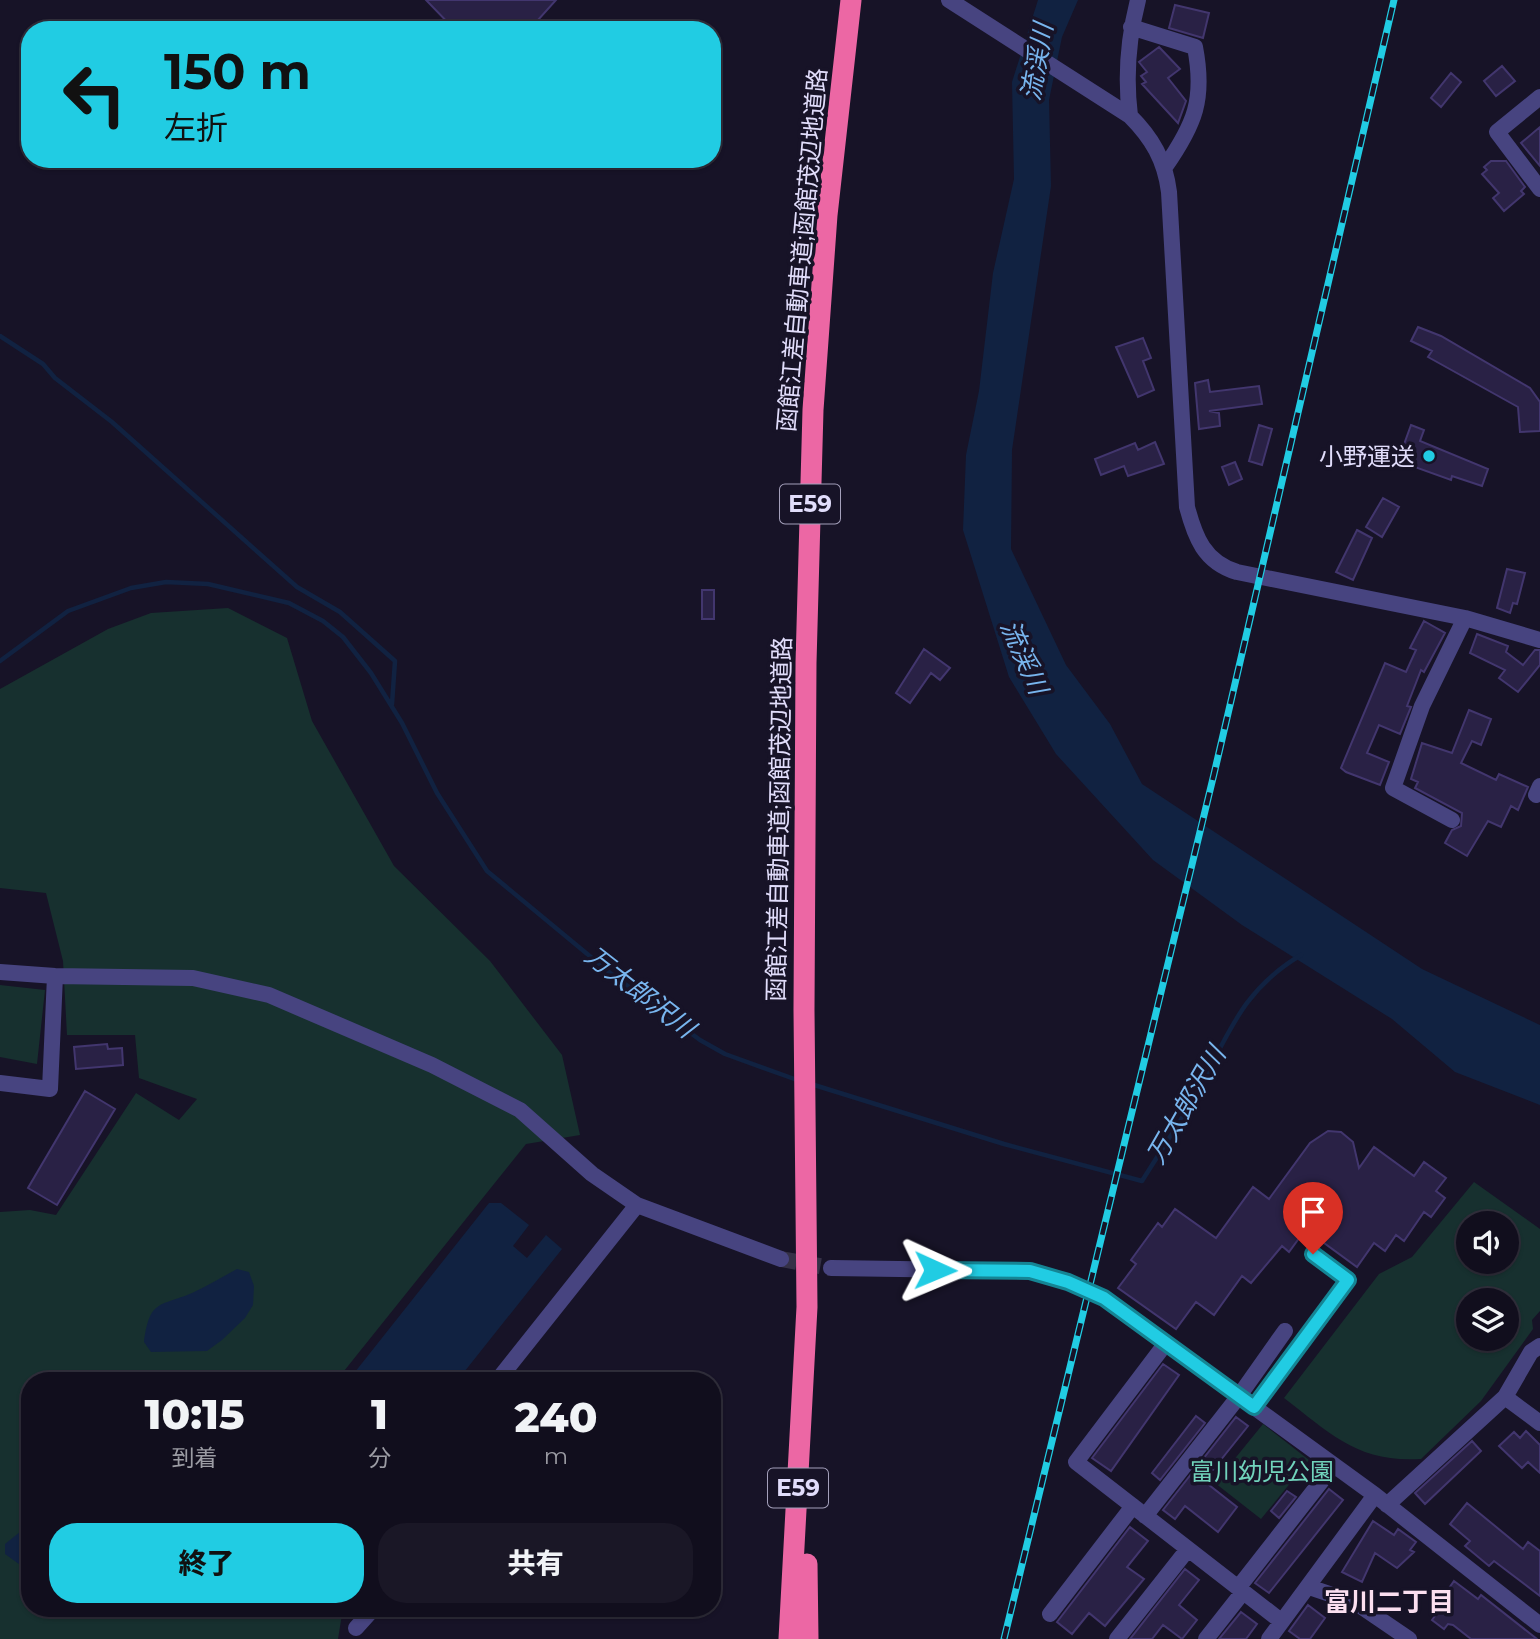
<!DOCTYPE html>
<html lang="ja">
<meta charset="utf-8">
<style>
:root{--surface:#110e1d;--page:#1a1726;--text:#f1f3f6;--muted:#9c9ca4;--line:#302e3b;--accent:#21cce3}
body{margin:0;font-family:Montserrat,"Noto Sans JP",sans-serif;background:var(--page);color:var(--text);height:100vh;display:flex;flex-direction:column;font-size:26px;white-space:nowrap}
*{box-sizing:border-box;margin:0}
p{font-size:23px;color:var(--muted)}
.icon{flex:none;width:38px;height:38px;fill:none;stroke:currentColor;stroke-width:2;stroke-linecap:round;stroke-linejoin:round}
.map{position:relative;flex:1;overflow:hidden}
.drawer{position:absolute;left:21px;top:1372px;width:700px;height:245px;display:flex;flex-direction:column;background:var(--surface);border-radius:28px;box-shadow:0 2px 5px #0004,0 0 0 2px var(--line)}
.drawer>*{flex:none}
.banner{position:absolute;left:21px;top:21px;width:700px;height:147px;border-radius:28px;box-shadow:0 2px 5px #0004,0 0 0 2px var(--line);background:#21cce3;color:#111;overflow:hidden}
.controls{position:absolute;left:1456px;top:1211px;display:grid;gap:14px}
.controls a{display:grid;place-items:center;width:63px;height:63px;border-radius:50%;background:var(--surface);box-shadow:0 2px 5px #0004,0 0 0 2px var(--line);font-size:35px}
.pin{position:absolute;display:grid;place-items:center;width:60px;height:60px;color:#fff;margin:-72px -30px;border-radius:50% 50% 50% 0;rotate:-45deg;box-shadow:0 0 7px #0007}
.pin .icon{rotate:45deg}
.me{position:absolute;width:77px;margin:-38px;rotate:91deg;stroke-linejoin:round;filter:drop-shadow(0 0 5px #0008)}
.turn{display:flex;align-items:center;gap:24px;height:147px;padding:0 28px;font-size:32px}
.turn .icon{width:91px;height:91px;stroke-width:2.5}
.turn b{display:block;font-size:49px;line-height:60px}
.eta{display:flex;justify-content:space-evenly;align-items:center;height:119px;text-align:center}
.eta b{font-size:42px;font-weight:800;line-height:49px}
.button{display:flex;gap:14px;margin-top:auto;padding:14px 28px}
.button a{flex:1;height:80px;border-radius:28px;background:var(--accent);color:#111;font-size:28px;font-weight:800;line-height:80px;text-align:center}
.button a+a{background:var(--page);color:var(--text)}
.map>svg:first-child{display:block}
.green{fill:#17302f;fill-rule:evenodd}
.water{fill:#112241}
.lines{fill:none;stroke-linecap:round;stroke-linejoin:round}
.stream{stroke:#112241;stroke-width:4.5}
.building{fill:#292145;stroke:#42366e;stroke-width:2}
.minor-tunnel{stroke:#353147;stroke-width:16;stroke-dasharray:16 8;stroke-linecap:butt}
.minor{stroke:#474480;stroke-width:16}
.highway{stroke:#ec67a4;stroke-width:21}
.rail-casing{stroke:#21cce3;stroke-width:7}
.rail{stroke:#171327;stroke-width:4.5;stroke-dasharray:13;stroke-linecap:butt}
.route-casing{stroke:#158594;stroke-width:18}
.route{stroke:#21cce3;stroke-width:12}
.poi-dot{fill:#21cce3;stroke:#171327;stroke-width:2.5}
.labels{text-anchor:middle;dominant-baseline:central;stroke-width:7;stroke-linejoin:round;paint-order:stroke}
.shield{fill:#171327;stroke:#a4a0bb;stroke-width:2}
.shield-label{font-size:23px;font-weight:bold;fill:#e1ddfb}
.street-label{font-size:24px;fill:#e1ddfb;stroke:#171327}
.poi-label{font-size:24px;fill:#e1ddfb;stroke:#171327;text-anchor:end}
.park-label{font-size:24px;fill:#71d3bc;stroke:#171327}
.water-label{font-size:26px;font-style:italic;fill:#78b5ee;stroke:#171327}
.neighbourhood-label{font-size:26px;font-weight:bold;fill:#fbdff0;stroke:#171327}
</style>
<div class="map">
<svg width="1540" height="1639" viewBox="0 0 1540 1639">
<rect width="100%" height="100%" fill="#171327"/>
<path class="green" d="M228,608L287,638L312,721L394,866L490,961L562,1055L580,1135L526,1144L336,1381H30V1608H343L338,1639H0V1212L30,1210L56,1215L136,1093L179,1120L197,1099L139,1078L135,1035H67L63,961L46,893L0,888V689L108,629L151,613Z
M0,985L45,990L37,1064L0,1057Z
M1474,1182L1540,1229V1311L1532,1320L1533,1329L1481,1401L1421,1459C1358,1463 1331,1434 1284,1398L1379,1274L1412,1257ZM1468,1223H1507V1262H1468ZM1507,1300V1339H1468V1300Z
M1263,1424L1309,1460L1261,1519L1215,1483Z"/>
<path class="water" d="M1038,0H1078L1062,37L1049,100L1051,186L1012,450L1011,549L1066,665L1110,724L1142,784L1422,969L1540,1025V1105L1455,1072L1392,1019L1242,925L1153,860L1056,754L1009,677L963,530L966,455L979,391L993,273L1014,179L1012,82Z
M489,1203H501L529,1225L513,1246L527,1258L546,1235L562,1249L457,1381H351V1377Z
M237,1269L249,1272L254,1286L253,1305L245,1318L222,1340L207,1351L151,1352L144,1342C150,1299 159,1307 192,1293C207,1286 222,1277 237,1269Z
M30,1524V1572L5,1554V1544Z"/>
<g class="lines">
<path class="stream" d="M0,336L43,364L55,378L112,422L297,587L340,612L395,661L392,704
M0,661L68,611L131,588L166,582L208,584L289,603L323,621L343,637L371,673L402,723L437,793L487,871L609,972L700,1040L725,1054L800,1081
M811,1084L1004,1144L1142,1181C1160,1152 1179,1124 1196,1094C1228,1037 1240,991 1301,955"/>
</g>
<path class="building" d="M426,0H556L529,30H455Z
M1175,5L1209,13L1203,38L1169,28Z
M1159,47L1180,69L1168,78L1186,101L1178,123L1142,84L1146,82L1141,76L1147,72L1139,62Z
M1502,66L1515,81L1496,96L1484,81Z
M1451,73L1461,82L1441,107L1431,98Z
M1540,127V166L1521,143Z
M1491,161H1506L1525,187L1521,191L1524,194L1504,211L1493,198L1499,193L1482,174L1487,170L1484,167Z
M1418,327L1441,336L1530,388L1540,402V431L1520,432L1518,407L1428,357L1432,351L1411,341Z
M1143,338L1151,358L1143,361L1154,390L1138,397L1116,347Z
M1208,380L1210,392L1259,386L1262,404L1209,411L1219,413L1220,426L1199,429L1195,383Z
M1259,425L1272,429L1262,465L1249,461Z
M1411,425L1424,430L1420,441L1488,469L1482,486L1452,476L1451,480L1398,461Z
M1155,442L1164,464L1128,476L1124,466L1101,475L1095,459L1135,443L1138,450Z
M1235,462L1242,479L1229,485L1222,467Z
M1383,498L1399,507L1382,537L1366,527Z
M1357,530L1372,538L1353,580L1336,572Z
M1507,569L1525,573L1517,604L1513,603L1510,613L1497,608Z
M702,590H714V619H702Z
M1424,621L1445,633L1424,672L1421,670L1407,706L1411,707L1400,734L1379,725L1367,753L1389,762L1380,785L1346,772L1341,768L1385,663L1406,672L1416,650L1410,648Z
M1477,634L1508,646L1506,652L1523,665L1535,650H1540V665L1518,692L1499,678L1505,670L1470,653Z
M924,649L950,668L940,680L931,673L910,703L896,693Z
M1469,710L1491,719L1481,745L1472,741L1461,763L1496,780L1499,774L1528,787L1518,810L1511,806L1501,827L1488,821L1467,856L1445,843L1452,830L1461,826L1462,813L1415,788L1418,782L1411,779L1422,743L1452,753Z
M107,1044L108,1049L122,1048L123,1065L76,1069L74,1047Z
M85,1091L115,1109L57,1205L28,1188Z
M1328,1131L1341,1132L1353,1142L1359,1168L1374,1147L1414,1176L1424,1162L1446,1178L1436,1191L1445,1198L1431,1217L1424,1212L1404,1241L1396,1235L1385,1251L1374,1243L1357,1267L1313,1235L1308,1243L1300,1237L1289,1252L1282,1246L1251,1283L1242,1276L1214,1315L1196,1302L1176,1329L1118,1288L1136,1264L1131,1260L1158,1223L1162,1227L1175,1209L1216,1238L1253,1187L1269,1199L1310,1143Z
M1163,1364L1179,1375L1111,1471L1092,1458Z
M1196,1416L1205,1423L1160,1480L1152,1473Z
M1236,1417L1248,1426L1204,1481L1237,1507L1218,1532L1185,1506L1175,1519L1163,1510Z
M1526,1431L1540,1445V1473L1528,1462L1522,1468L1499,1446L1514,1432L1520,1438Z
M1472,1441L1481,1451L1425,1504L1415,1493Z
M1329,1489L1343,1500L1269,1593L1255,1583Z
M1287,1491L1296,1497L1279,1518L1271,1511Z
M1467,1503L1523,1549L1528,1542L1540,1551V1596L1494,1561L1489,1566L1465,1546L1470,1541L1450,1524Z
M1373,1521L1394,1535L1398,1529L1416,1542L1410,1550L1414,1552L1397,1568L1375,1553L1362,1582L1342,1572Z
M1130,1527L1148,1541L1127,1567L1144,1579L1105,1626L1089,1613L1072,1634L1057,1622Z
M1185,1569L1199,1580L1179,1605L1197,1620L1182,1639L1163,1625L1152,1639H1130Z
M1454,1581L1478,1599L1481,1595L1537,1639H1471L1453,1625L1448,1624L1444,1629L1432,1620L1449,1597L1445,1594Z
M1308,1605L1325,1618L1310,1639H1300L1289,1631Z
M1241,1612L1257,1624L1246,1639H1219Z"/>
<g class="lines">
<path class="minor-tunnel" d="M781,1259L831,1268"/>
<path class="minor" d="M949,0L1130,116C1152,138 1165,160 1169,192L1187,507C1195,537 1204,562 1237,572L1465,618L1540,640
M1131,27L1195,47C1205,99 1195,124 1165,167
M1540,97L1497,132L1540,189
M1130,116C1125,76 1128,39 1138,0
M1536,795L1540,786
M1452,820L1393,788L1422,706L1465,618
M0,972L55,976L193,978L269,995L432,1065L520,1110L592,1174L637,1205L781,1259
M0,1083L50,1089L55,976
M831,1268L1030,1271L1068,1282L1104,1298L1375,1495L1540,1625
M1166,1343L1076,1462L1281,1621
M497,1381L637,1205
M1505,1397L1531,1352L1540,1346
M1254,1407L1348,1280L1313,1254
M1387,1505L1505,1397L1540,1423
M1145,1516L1239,1396L1285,1331
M1309,1587L1356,1603L1409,1639
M1238,1588L1334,1465
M1050,1614L1133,1506
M356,1628L374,1608
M1117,1639L1188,1549
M1206,1639L1243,1592
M1269,1639L1375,1495"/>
<path class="highway" d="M807,1564L808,1639
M789,1639L807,1307L804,1010L806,663L813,410L827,215L851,0"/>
<defs>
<path id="rail" d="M1004,1639L1214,774L1394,0"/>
</defs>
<use href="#rail" class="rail-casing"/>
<use href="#rail" class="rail"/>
</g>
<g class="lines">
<defs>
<path id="route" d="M935,1270L1030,1271L1068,1282L1104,1298L1254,1407L1348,1280L1313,1254"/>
</defs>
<use href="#route" class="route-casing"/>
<use href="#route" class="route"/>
</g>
<circle class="poi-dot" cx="1429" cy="456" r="7"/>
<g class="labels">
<g class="shield">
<rect x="780" y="484.5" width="60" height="39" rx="5"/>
<rect x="768" y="1468.5" width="60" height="39" rx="5"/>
</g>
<g class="shield-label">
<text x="810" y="504">E59</text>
<text x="798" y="1488">E59</text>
</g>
<g class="street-label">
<text transform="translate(802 250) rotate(-85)">函館江差自動車道;函館茂辺地道路</text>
<text transform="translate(779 819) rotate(-89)">函館江差自動車道;函館茂辺地道路</text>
</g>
<g class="poi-label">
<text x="1415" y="456">小野運送</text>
</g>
<g class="park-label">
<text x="1262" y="1471">富川幼児公園</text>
</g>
<g class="water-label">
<text transform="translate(1037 62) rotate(-80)">流渓川</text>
<text transform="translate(1024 657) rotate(66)">流渓川</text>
<text transform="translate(640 992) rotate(38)">万太郎沢川</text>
<text transform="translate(1186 1105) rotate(-60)">万太郎沢川</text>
</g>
<g class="neighbourhood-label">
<text x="1389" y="1602">富川二丁目</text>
</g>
</g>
</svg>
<div class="controls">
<a><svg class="icon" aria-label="sound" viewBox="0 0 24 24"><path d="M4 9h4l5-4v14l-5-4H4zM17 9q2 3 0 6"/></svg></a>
<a><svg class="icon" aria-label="layers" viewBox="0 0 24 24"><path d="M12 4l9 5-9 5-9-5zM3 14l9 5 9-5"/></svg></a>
</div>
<div class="pin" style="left:1313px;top:1254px;background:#d93025"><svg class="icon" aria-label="arrive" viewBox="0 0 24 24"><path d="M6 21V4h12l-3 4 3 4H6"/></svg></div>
<svg class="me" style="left:935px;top:1270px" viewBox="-20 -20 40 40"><path d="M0-17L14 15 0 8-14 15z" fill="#21cce3" stroke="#fff" stroke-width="4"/></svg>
<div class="banner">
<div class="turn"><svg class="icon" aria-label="left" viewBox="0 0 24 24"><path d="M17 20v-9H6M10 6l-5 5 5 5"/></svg><div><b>150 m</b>左折</div></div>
</div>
<section class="drawer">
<div class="eta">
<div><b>10:15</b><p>到着</p></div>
<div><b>1</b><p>分</p></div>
<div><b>240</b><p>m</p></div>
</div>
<div class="button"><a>終了</a><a>共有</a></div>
</section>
</div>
